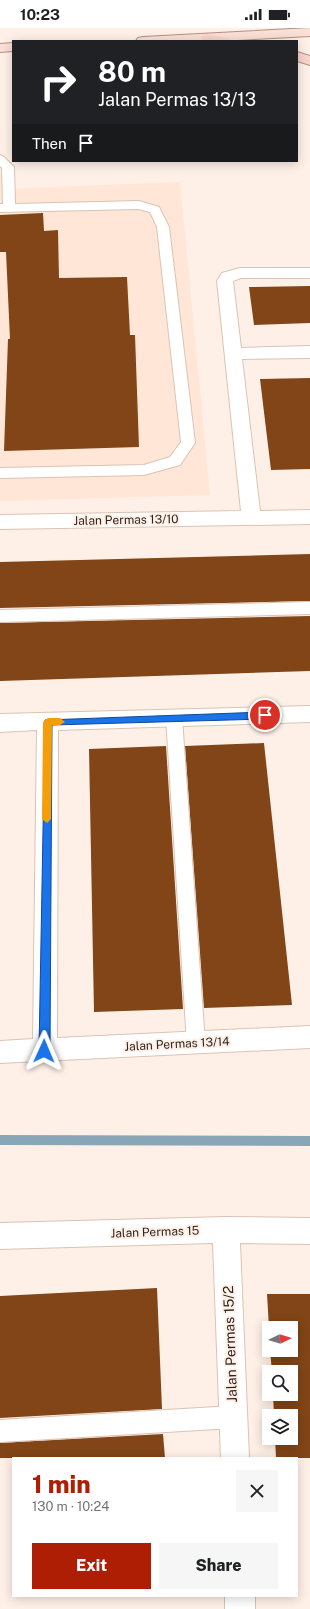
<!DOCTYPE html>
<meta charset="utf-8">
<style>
:root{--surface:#fff;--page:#f6f6f6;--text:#202124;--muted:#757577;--accent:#ad1e04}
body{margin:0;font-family:"Public Sans",sans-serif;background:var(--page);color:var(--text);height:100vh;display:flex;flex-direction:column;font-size:15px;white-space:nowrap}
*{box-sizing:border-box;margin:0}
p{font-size:13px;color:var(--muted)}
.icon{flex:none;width:22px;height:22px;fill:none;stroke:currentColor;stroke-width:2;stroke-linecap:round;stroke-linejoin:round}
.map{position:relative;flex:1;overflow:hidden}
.panel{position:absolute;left:12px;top:1429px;width:286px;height:140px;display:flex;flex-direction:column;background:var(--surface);border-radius:0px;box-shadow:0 2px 10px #0003}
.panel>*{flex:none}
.guide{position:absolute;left:12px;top:12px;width:286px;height:122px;border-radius:0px;box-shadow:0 2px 10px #0003;background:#202124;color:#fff;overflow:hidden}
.needle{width:26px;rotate:85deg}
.buttons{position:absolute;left:262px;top:1293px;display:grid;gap:8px}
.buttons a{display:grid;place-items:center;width:36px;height:36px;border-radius:0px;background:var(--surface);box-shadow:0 2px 10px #0003;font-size:20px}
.pin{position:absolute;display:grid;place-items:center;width:34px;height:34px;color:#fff;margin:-17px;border:2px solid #fff;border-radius:50%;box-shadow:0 1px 4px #0007}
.me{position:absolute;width:44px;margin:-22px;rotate:1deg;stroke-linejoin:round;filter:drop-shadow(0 0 3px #0008)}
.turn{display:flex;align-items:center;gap:14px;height:84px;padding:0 20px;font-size:18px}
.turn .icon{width:52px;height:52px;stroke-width:2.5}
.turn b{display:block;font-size:28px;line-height:34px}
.then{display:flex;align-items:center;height:38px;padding:0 20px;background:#0003;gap:8px;font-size:15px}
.round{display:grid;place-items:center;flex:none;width:42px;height:42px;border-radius:0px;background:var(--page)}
.overview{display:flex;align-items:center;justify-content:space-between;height:68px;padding:0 20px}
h1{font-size:24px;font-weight:800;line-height:30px;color:var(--accent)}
.cta{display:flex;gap:8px;margin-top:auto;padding:8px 20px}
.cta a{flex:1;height:46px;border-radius:0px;background:var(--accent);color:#fff;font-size:16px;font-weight:800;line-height:46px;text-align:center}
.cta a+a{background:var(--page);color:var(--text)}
.status{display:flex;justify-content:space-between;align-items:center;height:28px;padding:0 20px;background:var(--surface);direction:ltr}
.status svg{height:11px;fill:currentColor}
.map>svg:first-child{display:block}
.built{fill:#ffe6d6}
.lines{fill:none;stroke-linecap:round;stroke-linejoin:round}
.stream{fill:#89a6b6;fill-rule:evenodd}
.building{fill:#814517}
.service-casing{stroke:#dac3b4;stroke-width:2}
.minor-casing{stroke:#dac3b4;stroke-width:2}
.primary-casing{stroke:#b19085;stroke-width:2}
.trunk-casing{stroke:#b19085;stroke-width:2}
.service{fill:#fff;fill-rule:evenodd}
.minor{fill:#fff;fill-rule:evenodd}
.primary{fill:#fadfd7;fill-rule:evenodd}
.trunk{fill:#f8d4ca;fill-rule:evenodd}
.route{fill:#1a73e8;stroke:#114b97}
.slow{fill:#f59e0b}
.labels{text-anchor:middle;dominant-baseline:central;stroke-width:4;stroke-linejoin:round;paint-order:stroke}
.street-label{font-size:12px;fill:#2f2620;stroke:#fff0e7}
.near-street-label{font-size:14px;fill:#2f2620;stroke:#fff0e7}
</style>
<div class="status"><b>10:23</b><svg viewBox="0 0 49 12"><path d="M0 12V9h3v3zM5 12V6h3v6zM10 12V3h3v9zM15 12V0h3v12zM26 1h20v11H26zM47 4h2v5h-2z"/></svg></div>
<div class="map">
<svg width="310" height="1581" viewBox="0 0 310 1581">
<rect width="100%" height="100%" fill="#fff0e7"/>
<path class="built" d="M0,146H4V161L180,154L210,467L0,473Z"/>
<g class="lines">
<path class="stream" d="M0,1107L310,1108V1118L0,1117Z"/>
</g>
<path class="building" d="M43,185L44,203L58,202L59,250L127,249L130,307H135L139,419L4,423L8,311H10L6,224H0V187Z
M310,258V295L254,297L249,259Z
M310,350V441L271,442L260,351Z
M310,526V573L0,580V534Z
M310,588V643L0,653V595Z
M264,715L292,977L204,980L185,718Z
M166,718L183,981L94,984L89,721Z
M157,1260L162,1381L0,1390V1268Z
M267,1266H310V1430H276L275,1410H291V1388H274L273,1366H291V1344H272L270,1322H291V1300H269Z
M163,1406L165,1430H0V1415Z"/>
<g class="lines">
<defs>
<path id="service" d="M0,127L4,129L14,139L15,176L139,173L159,179L169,199L195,415L180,437L144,447L0,450V440L144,437L170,429L181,414L157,199L150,184L138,181L0,184V176H3L2,140L0,138Z
M310,574V586L0,594V582Z
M174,683L180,685L182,690L205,1015L203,1021L196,1024L189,1021L187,1015L166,690L168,685Z
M233,1378L241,1381L244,1389L241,1397L233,1400L0,1414V1392Z"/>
<path id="minor" d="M240,240H310V250H241L233,253L241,320L310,318V330L242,331L260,483L310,482V496L0,501V487L241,483L217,253L222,245Z
M310,678V694L58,702L57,1010L310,998V1020L0,1035V1013L33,1011L37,702L0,704V686Z
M226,1189L310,1190V1216L240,1215L249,1430H221L213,1215L0,1221V1195Z
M225,1568H255V1581H225Z"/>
<path id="primary" d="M310,0V8L220,13H136L138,10L143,9Z
M13,15V23L0,24V16Z"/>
<path id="trunk" d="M208,6L228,10L230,13H203L201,10L203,7Z
M297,24L310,28V37L297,33Z"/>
</defs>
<use href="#service" class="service-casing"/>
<use href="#minor" class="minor-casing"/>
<use href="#primary" class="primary-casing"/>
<use href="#trunk" class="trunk-casing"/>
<use href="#service" class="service"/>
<use href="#minor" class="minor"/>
<use href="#primary" class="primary"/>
<use href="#trunk" class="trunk"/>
</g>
<path class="route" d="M265,684L269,687L265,691L52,697L50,1023L48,1026L44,1028L41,1026L39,1023L45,692Z"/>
<path class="slow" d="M48,690H60L65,694L60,697H52L51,791L47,795L42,791L43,694Z"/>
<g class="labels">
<g class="street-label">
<text transform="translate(126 492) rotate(-1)">Jalan Permas 13/10</text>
<text transform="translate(177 1016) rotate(-3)">Jalan Permas 13/14</text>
<text transform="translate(155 1204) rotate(-2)">Jalan Permas 15</text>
</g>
<g class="near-street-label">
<text transform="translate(230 1316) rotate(-92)">Jalan Permas 15/2</text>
</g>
</g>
</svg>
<div class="buttons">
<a><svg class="needle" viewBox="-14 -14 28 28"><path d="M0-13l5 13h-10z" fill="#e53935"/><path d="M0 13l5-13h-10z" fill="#757577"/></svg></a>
<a><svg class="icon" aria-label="search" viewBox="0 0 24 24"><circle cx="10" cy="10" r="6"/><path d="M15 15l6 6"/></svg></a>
<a><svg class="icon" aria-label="layers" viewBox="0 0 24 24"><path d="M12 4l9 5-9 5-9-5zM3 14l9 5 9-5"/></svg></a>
</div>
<div class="pin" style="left:265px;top:687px;background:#d93025"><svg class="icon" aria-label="arrive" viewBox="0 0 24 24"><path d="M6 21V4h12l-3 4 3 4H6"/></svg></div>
<svg class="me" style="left:44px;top:1023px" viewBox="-20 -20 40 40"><path d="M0-17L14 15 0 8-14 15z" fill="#1a73e8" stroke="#fff" stroke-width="4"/></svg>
<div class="guide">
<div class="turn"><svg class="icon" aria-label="right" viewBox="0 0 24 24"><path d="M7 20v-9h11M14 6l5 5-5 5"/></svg><div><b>80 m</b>Jalan Permas 13/13</div></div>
<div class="then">Then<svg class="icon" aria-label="arrive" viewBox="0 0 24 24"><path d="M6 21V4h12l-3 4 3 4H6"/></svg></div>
</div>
<section class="panel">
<div class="overview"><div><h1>1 min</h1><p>130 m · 10:24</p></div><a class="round"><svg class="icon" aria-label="close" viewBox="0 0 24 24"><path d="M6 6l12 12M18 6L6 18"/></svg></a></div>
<div class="cta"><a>Exit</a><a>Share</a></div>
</section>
</div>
